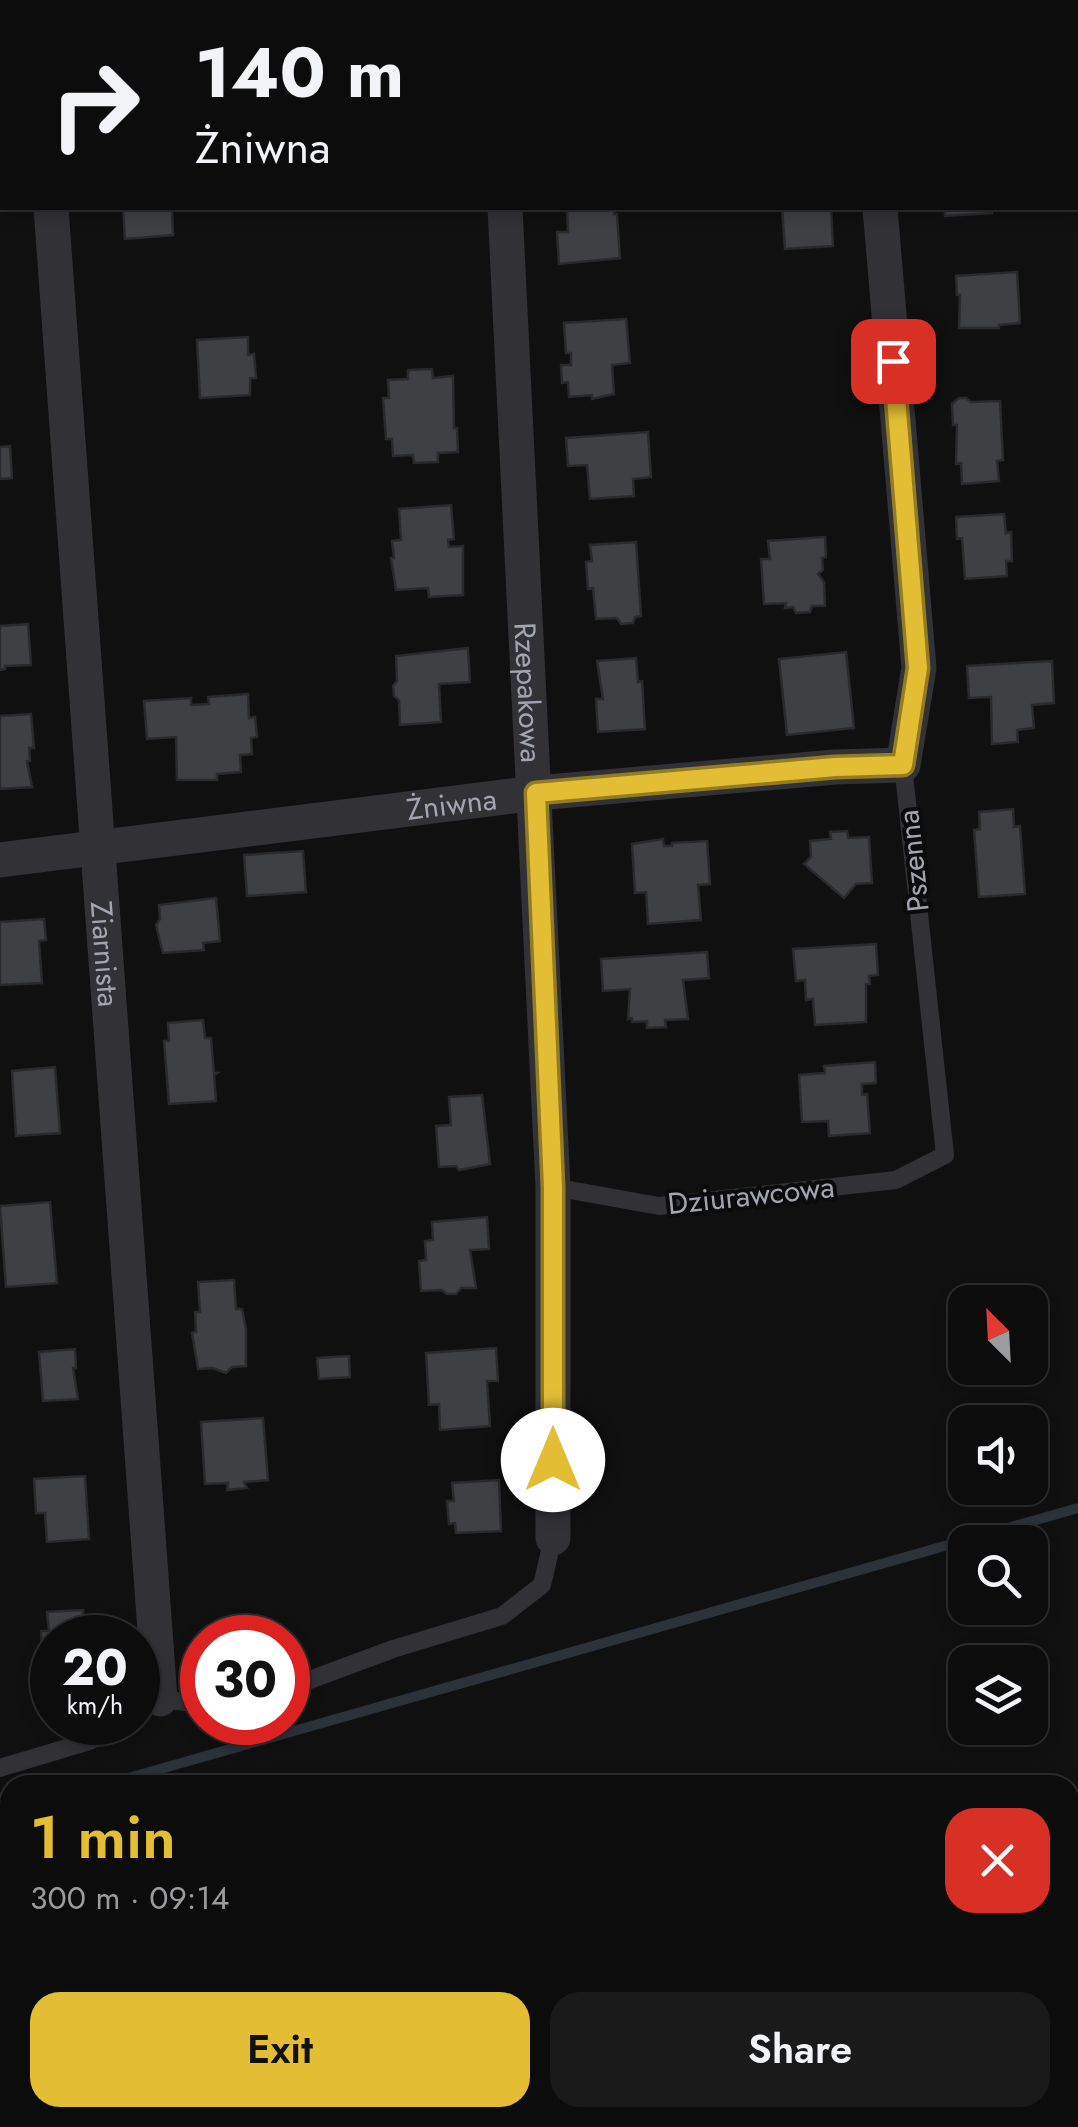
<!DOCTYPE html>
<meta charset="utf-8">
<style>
:root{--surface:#0c0c0d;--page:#1a1a1b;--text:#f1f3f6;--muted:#9a9b9d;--line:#2c2c2e;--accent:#e3be35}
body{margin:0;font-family:Jost,sans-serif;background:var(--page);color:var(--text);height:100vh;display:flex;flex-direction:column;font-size:38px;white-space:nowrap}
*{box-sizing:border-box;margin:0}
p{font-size:32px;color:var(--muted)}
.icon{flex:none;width:55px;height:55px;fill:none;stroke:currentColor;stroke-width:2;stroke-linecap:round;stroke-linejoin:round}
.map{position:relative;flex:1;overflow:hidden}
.drawer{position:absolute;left:0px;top:1775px;width:1080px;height:352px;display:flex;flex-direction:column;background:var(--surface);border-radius:30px 30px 0 0;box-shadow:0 5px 15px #0003,0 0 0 2px var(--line)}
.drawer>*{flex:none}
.guide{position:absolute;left:0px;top:0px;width:1080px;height:210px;box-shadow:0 5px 15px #0003,0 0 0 2px var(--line);background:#0c0c0d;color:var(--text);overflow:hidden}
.needle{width:65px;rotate:336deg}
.controls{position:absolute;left:948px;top:1285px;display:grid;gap:20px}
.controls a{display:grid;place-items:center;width:100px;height:100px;border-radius:20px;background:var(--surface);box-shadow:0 5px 15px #0003,0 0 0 2px var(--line);font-size:50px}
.speed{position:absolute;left:30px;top:1615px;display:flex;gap:20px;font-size:50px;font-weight:700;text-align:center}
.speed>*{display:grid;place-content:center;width:130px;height:130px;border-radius:50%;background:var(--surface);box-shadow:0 5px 15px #0003,0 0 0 2px var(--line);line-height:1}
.speed small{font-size:25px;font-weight:400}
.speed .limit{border:15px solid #d22;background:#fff;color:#111}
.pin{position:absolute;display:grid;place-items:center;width:85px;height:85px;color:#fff;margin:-42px;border-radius:20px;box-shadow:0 5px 15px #0006}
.me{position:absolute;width:110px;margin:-55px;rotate:0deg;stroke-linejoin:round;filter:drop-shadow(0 0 8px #0008)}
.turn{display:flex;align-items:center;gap:35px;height:210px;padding:0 30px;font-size:45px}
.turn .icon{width:130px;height:130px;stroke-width:2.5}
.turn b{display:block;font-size:70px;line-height:85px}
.round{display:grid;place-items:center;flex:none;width:105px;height:105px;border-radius:30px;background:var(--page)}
.head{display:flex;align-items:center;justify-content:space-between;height:170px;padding:0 30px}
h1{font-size:60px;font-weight:600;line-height:75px;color:var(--accent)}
.cta{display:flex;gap:20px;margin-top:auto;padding:20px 30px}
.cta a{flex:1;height:115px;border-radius:30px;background:var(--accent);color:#111;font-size:40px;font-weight:600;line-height:115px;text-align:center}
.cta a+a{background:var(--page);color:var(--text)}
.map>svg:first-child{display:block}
.green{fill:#1e2520}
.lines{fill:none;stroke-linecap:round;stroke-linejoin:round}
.stream{stroke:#2c323a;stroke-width:10}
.building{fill:#3f4044;stroke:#2a2a2d;stroke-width:2.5}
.service{stroke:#313136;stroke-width:18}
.minor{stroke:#313136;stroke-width:35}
.route-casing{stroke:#947c22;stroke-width:25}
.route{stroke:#e3be35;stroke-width:18}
.labels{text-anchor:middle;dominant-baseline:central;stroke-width:8;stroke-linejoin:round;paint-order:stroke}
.street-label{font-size:30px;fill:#a2a5b1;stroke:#0b0b0c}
</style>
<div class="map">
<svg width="1078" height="2127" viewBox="0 0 1078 2127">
<rect width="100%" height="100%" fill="#101011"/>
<path class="green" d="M1078,1837V2127H669L702,2118H1070V1840Z"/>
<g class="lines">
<path class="stream" d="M104,1785L1078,1508
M0,1816L10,1813"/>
</g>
<path class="building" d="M123,208H172L173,235L125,239Z
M562,208H613L614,214H617L620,258L559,264L557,232H568L567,211H563Z
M782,208H831L833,246L785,249Z
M945,208H992V213L945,216Z
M1017,272L1020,323L999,325V328H959L960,295H957L956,276Z
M626,319L630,363L612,365L614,394L592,399V395L569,397L568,382L562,383L561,365H571V353H566L564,323Z
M248,337V355L254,354L256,378H250V395L200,398L197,340Z
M432,369L433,378L453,376L454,428H457L458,452L438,453V462L414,463L413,455L393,456L392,439H386L383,398H389L388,380L408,379V370Z
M959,398H966L971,402L1000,401L1003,460L997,461L999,481L962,484L961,463L956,464L957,425H953L952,404Z
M648,432L651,477L633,479L634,496L590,499L587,465L568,466L566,438Z
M10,446L12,478L0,479V447Z
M451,505L454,539L448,540L449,547L463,546V595L429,597L428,588L396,590L391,558H394L392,541L401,540L399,509Z
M1004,514L1006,533L1011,532L1012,561H1006L1007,576L965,579L962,538L957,539L956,517Z
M825,537L826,557L822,558L823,570L818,574L824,582L825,606H812L810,612L796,613L793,607L785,608L786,603L764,604L761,559H770L768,541Z
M636,542L641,616L635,617L633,623L621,624L617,618L596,619L593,588L588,589L586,562L592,561L590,545Z
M28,624L31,665L5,666V669L0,670V626Z
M468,648L470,682L439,684L441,722L400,725L399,700L394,696L393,686L397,681L396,656Z
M846,652L854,728L787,735L779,659Z
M636,658L638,682L642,681L645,729L598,732L596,699H603L597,661Z
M1052,661L1054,703L1032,705L1034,728L1017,730L1018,742L992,744L991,697L969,698L967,666Z
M248,694L249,718L255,717L257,737L251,738L252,754L240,755L241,772L217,774V780H177L176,737L147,739L144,701L191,698V705L209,704L208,697Z
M31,714L34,748H29L30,761H27L32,787L0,789V716Z
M1013,809L1014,827L1020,826L1025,894L979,897L974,830L980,829L979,812Z
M847,831L848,838L869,837L872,883L856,884L844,898L804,864L811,857L810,841L831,839L830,832Z
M663,839L664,846H672V843L707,841L710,884L698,885L701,920L648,924L646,892L635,893L632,844Z
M303,851L306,892L247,896L244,855Z
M216,898L220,941L203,943L204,950L163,953L156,925L160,919L159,905Z
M44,919L46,940L39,941L42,983L0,985V922Z
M876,944L878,975L869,976L870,984H866V1022L815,1025L813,999L806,1000L805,980L796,981L793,949Z
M707,952L709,978L683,980L688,1019L665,1020L666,1027L647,1028V1021L632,1022V1018L628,1019L630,989L603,991L601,959Z
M203,1020L205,1038H211L214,1073H217L214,1075L216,1101L169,1104L164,1041H169L168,1023Z
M875,1062L876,1083L862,1084V1095L867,1094L870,1133L829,1136L828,1121L802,1122L799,1075L825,1073L824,1066Z
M55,1067L60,1133L16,1136L12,1071Z
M482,1095L490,1164L459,1170L456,1166L439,1167L436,1126L451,1125L449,1097Z
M50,1202L57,1283L6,1287L0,1206Z
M487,1217L489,1249L470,1250L476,1288H461L456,1294H447L442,1290L421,1291L419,1261L426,1260L425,1241L433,1240L432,1222Z
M234,1280L236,1309H242L246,1329V1366L232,1367L226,1373L213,1368L198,1369L192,1333L196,1332L195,1312H200L198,1282Z
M496,1348L498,1381H487L490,1426L440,1430L439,1404L429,1405L426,1353Z
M75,1349L76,1368H73L78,1399L43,1401L39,1352Z
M349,1356L350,1377L319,1379L317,1358Z
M263,1418L268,1480L244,1482L247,1488L227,1490L228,1483L205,1484L201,1422Z
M85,1476L89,1539L47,1542L45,1513H36L34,1479Z
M499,1480L501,1531L456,1533L455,1523L449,1524L447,1501H454L452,1483Z
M83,1610L84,1628H89L90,1638H52V1694L45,1695L41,1631H49L47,1612Z"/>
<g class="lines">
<path class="service" d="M553,1187L659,1206L896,1180L945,1155L903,765
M288,1688L393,1649L502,1616L542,1585L553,1538
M138,1712L160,1699L202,1704
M0,1768L90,1741L120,1722"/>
<g class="minor">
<path d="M36,0V2"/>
<path d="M495,0V2"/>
<path d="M862,0L863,2"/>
<path id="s1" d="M51,208L160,1699"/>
<path id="s2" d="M505,208L553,1187V1538"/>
<path id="s3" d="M0,860L536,793L835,767L903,765L919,668L880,208"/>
</g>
</g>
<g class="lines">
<defs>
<path id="route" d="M553,1460V1187L536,793L835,767L903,765L918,668L893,361"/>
</defs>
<use href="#route" class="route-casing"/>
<use href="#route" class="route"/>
</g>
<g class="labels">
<g class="street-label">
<text stroke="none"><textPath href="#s2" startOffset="485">Rzepakowa</textPath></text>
<text stroke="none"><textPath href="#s3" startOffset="455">Żniwna</textPath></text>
<text transform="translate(913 861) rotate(-96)">Pszenna</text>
<text stroke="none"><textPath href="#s1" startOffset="748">Ziarnista</textPath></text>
<text transform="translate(751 1195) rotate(-6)">Dziurawcowa</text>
</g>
</g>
</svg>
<div class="controls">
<a><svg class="needle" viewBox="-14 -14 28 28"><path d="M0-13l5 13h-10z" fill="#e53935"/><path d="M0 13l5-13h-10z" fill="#9a9b9d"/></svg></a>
<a><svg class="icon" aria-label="sound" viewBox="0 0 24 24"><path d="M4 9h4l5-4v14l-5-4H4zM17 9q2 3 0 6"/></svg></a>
<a><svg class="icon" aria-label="search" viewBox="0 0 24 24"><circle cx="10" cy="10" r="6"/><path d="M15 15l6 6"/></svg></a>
<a><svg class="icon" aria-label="layers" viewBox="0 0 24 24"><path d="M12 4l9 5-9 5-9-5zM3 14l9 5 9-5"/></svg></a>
</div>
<div class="speed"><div>20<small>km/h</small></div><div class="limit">30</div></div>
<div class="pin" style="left:893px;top:361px;background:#d93025"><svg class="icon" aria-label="arrive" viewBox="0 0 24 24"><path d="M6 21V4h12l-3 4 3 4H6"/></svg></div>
<svg class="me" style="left:553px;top:1460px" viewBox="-20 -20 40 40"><circle r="19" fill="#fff"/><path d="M0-13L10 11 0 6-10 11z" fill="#e3be35"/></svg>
<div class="guide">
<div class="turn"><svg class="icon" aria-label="right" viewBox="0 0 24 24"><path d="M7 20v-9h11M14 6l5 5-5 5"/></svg><div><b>140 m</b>Żniwna</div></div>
</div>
<section class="drawer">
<div class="head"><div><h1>1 min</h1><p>300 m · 09:14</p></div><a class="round" style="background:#d93025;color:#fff"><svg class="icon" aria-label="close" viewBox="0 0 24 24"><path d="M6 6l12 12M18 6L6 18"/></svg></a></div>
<div class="cta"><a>Exit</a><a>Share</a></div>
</section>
</div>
